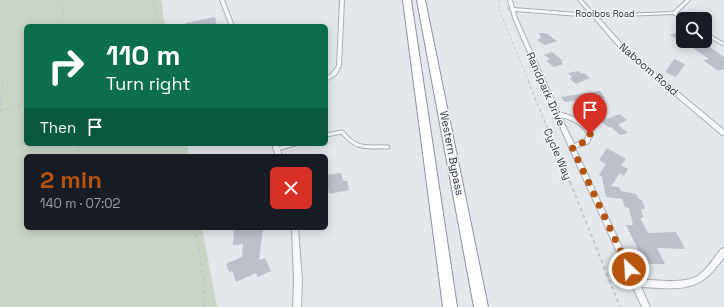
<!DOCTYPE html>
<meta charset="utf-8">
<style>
:root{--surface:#171b24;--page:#242831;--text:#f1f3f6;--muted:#9ea1a6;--accent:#b45309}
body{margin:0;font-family:"Space Grotesk",sans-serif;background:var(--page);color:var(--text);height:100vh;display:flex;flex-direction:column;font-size:15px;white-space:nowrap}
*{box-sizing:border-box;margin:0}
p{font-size:13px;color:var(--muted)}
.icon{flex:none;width:22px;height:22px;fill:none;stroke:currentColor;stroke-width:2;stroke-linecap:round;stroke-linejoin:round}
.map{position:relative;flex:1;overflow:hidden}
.panel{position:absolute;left:24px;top:154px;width:304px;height:76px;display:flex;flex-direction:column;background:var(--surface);border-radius:6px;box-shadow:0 2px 10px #0003}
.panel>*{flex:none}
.guide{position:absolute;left:24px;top:24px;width:304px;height:122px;border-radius:6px;box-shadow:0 2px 10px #0003;background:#0b6e4f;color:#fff;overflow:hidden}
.buttons{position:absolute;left:676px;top:12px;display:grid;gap:8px}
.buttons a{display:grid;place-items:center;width:36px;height:36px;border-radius:6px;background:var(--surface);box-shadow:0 2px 10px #0003;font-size:20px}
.pin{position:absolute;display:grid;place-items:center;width:34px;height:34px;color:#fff;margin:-41px -17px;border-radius:50% 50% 50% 0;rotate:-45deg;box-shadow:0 0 4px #0007}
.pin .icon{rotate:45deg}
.me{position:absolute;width:44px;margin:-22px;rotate:335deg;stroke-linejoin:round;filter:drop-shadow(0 0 3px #0008)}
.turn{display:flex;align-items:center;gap:14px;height:84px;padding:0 16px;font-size:18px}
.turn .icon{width:52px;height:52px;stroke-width:2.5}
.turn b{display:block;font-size:28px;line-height:34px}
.then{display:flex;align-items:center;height:38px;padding:0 16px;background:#0003;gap:8px;font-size:15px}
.round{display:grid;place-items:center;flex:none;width:42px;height:42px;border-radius:6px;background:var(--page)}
.headline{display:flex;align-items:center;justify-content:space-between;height:68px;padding:0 16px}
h1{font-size:24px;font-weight:700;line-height:30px;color:var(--accent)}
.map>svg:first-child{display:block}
.green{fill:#c9d6c5}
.building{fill:#bbc0ca}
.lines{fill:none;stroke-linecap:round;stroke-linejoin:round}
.lane-casing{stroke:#a9aeb7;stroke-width:5}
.street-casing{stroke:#a9aeb7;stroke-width:2}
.highway-casing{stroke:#8b94a3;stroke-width:2}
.path-far2{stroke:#c2c5cb;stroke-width:1;stroke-dasharray:2.5 2.5;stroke-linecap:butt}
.path-far1{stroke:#c2c5cb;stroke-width:1.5;stroke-dasharray:3 3;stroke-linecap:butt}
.path{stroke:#c2c5cb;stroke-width:2;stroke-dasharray:3.5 3.5;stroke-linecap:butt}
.lane{stroke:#f7f8fa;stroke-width:3}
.street{fill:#f7f8fa;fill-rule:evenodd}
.highway{fill:#fff;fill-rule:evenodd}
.route{stroke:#b45309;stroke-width:7;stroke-dasharray:0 12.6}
.labels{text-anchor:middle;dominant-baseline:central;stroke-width:3;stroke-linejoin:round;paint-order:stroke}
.far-street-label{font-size:9px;fill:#2b3445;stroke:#f4f6f9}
.street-label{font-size:11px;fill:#2b3445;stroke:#f4f6f9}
</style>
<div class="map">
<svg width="724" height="307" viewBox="0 0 724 307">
<rect width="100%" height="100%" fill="#e4e7ec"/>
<path class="green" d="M0,0H161L165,26H26V144H187L189,156H26V228H202L217,307H0Z"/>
<path class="building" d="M215,17L217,26H187L186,23Z
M683,30V39L680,41L670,35Z
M539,33H546L557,41L545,45L537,40L541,38Z
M703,42L724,57V69L718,71L703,60L709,59L690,46Z
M552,52L563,61L561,62L563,64L554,67L546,61L550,59L544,55Z
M674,59L685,64L676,77L665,72Z
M578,71L582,74L584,73L590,78L576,84L570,79L572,77L568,73Z
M600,91L605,98L588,101L596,113L599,112L607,119L620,114L627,120L618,125L628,133L620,135L611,127H608L599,120L597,121L578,100L565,102L561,97Z
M607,148L626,159L621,165L628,169L624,176L620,173L611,186L619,187L621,191L636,194L639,199L642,200L645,209H641L643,218H640L648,233L676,232L685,249L657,248L665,264H645L626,225H633L629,208L625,207L622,199L606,197L602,177L599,175L606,164L599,160Z
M341,173L343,181H347L349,190L329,194L326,175Z
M263,228L259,260L265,258L271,271L258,277L256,273L236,282L232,271L229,272L226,264L242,257L243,244L233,245L234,229Z"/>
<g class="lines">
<defs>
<path id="lane" d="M326,135L342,132C358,151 365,146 388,147
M277,149L295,144"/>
<path id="street" d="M220,0H224L234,26H230Z
M340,0H344L341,66L336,75L326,81V77L332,73L337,66Z
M508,0H512L514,8L590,14L578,0H582L595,15L673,12L686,0H690L677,13L686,19H683V20L673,14L598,17L622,44L635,56L724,130V135H722L631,58L618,46L593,17L515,11L517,18L559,112C574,117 585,119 593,134L589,143L575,148L637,279C655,280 684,285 699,275C708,268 714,258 721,249L724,248C724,250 724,255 724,257C722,261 717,266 714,270C694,294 668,288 641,287L650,307H642L569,147L513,18L511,10L509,9L510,8ZM561,117C572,120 582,124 587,134L585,140L574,144Z
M705,32L724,43V46L705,35Z
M272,144H278L282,156H276Z
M292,228H298L302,280L301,307H293L294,280Z"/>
<path id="highway" d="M403,0H411L457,307H443Z
M417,0H425L488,307H474Z"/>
</defs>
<use href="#lane" class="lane-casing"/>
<use href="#street" class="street-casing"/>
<use href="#highway" class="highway-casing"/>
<path class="path-far2" d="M60,0L63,7L64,26
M153,0L159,26
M499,0V10L529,82
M0,78H3V82"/>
<path class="path-far1" d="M528,81L570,183
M0,111L3,81
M0,111L26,103
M78,144L79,156
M180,144L182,156"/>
<path class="path" d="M570,182L620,307
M195,228L204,280V307"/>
<use href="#lane" class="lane"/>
<use href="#street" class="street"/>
<use href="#highway" class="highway"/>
</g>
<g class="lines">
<path class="route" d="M590,134L587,141L572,147L629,269"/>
</g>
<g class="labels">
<g class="far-street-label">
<text x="605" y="14">Rooibos Road</text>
</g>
<g class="street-label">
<text transform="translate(649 69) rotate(41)">Naboom Road</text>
<text transform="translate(546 89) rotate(66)">Randpark Drive</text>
<text transform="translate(452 153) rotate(79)">Western Bypass</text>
<text transform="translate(558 154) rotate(67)">Cycle Way</text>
</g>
</g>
</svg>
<div class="buttons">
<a><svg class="icon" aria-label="search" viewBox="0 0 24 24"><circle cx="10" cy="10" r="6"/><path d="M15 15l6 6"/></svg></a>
</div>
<div class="pin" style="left:590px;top:134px;background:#d93025"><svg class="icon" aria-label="arrive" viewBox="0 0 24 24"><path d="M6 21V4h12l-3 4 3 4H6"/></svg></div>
<svg class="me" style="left:629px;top:269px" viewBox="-20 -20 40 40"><circle r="17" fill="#b45309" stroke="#fff" stroke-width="3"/><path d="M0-11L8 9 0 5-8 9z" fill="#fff"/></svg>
<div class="guide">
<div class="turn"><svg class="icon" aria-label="right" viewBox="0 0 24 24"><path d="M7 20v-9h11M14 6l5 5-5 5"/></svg><div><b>110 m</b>Turn right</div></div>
<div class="then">Then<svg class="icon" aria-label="arrive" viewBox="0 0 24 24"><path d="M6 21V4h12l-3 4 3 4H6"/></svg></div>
</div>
<section class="panel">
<div class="headline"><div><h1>2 min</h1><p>140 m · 07:02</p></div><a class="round" style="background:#d93025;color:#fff"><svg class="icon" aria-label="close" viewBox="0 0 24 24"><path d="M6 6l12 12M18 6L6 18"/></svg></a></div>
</section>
</div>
